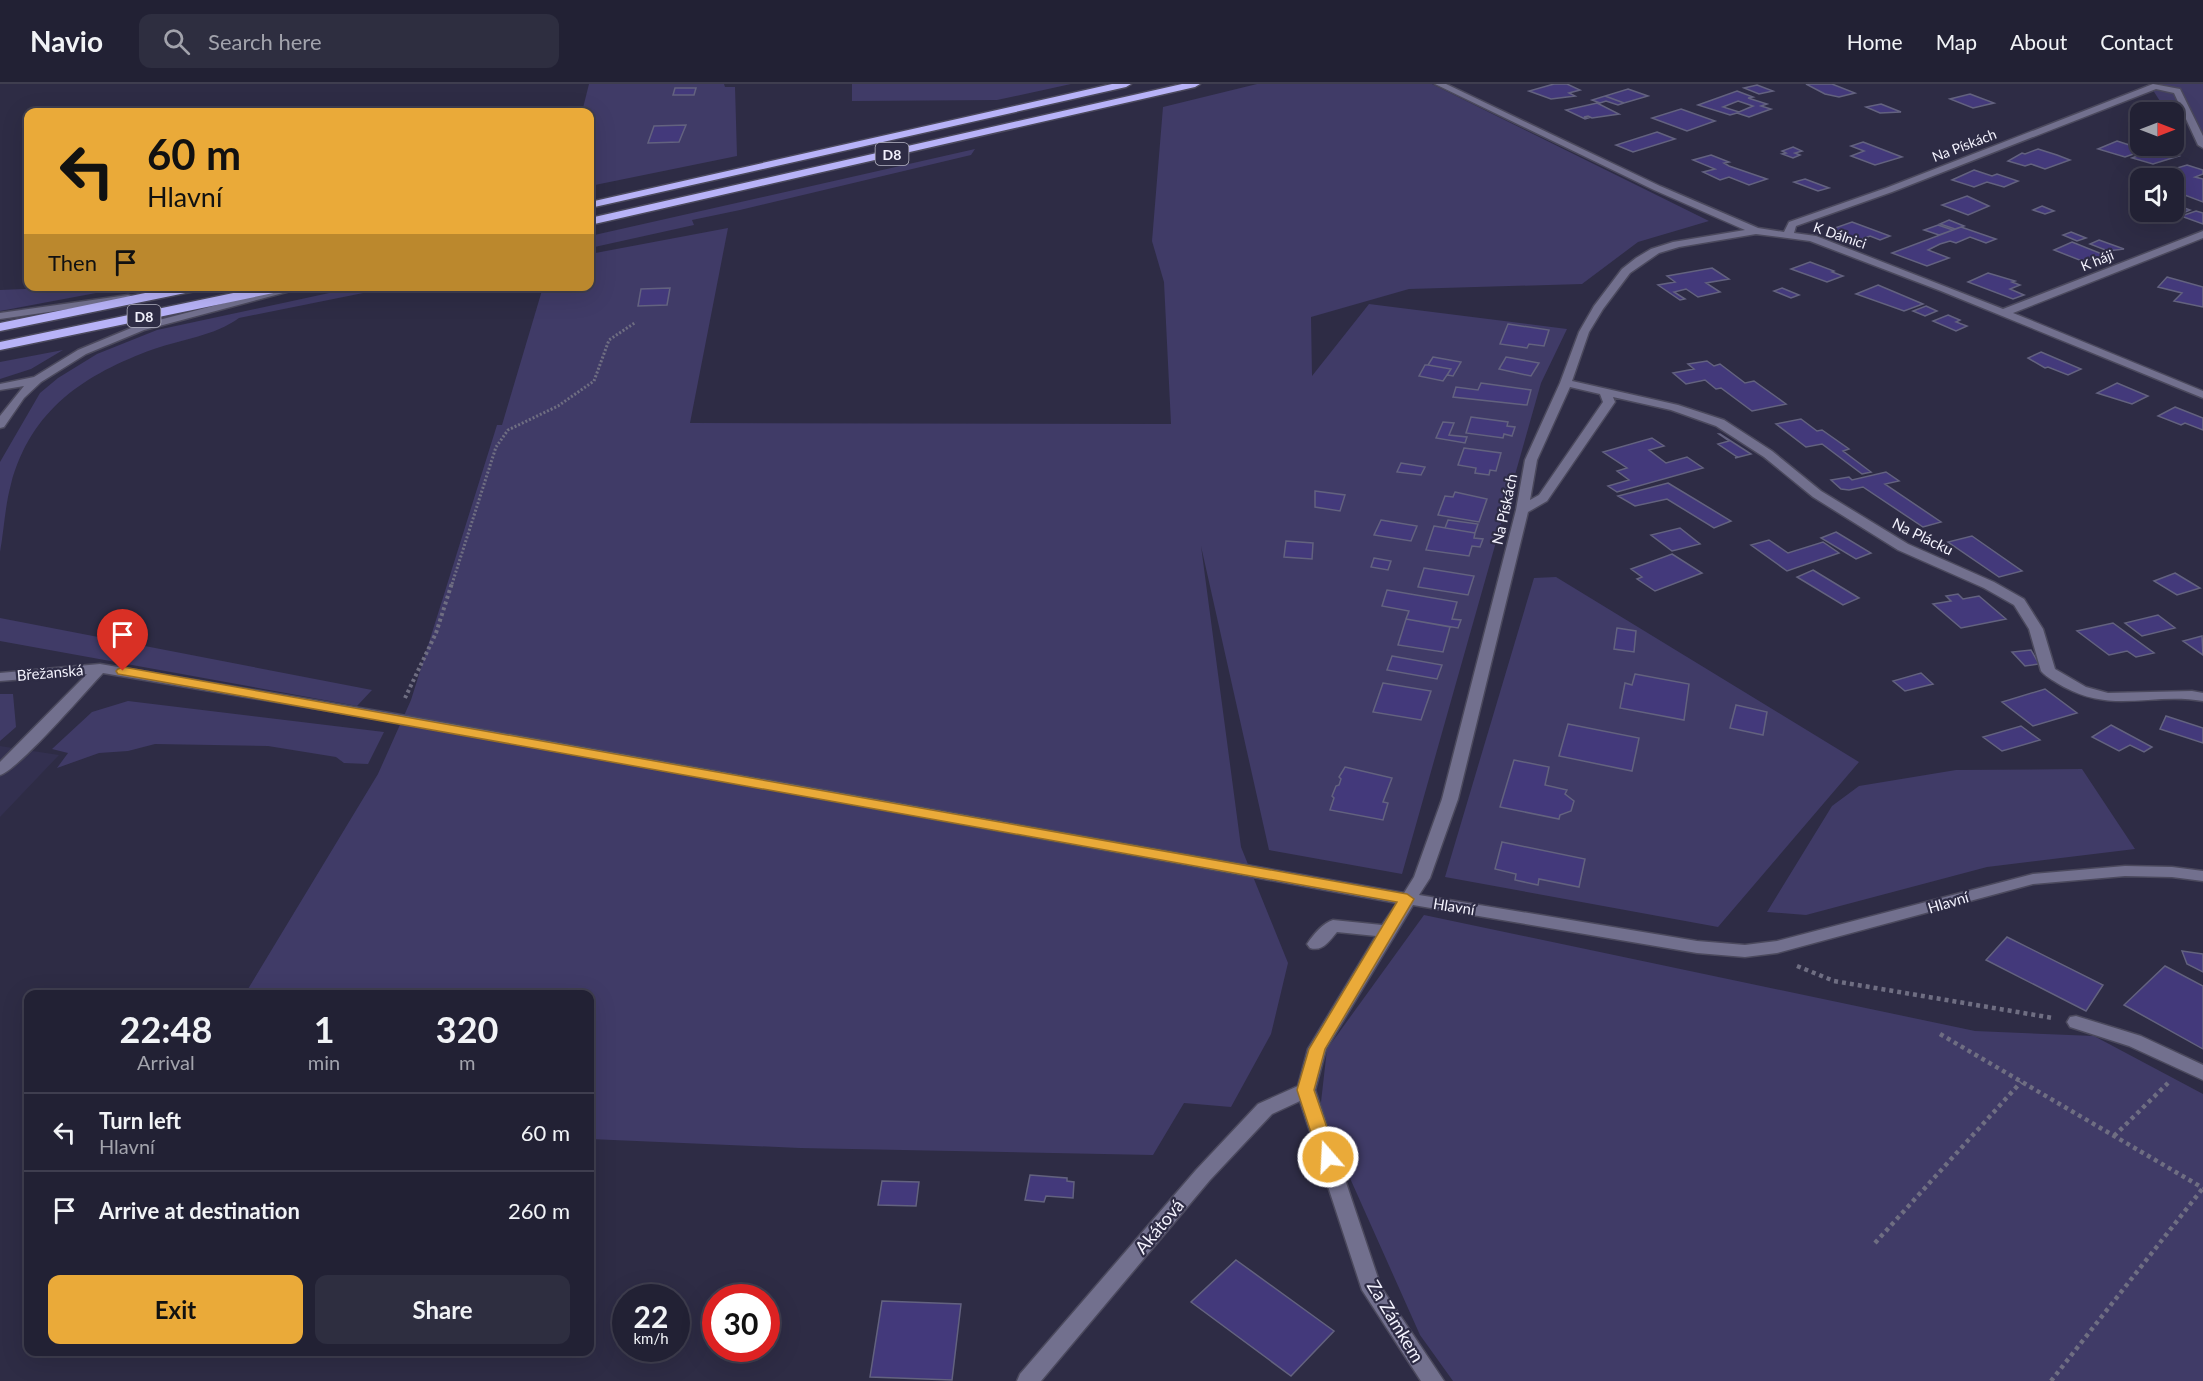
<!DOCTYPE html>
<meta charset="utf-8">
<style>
:root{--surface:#222134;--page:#2e2e40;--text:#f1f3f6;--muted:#a2a3ac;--line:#3f3e4f;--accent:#eaaa39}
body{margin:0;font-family:Lato,sans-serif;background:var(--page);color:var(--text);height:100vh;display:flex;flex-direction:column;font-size:22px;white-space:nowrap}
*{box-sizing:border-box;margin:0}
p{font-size:20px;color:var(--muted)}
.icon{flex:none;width:33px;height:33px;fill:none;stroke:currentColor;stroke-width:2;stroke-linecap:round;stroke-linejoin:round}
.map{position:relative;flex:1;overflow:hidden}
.details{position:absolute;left:24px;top:906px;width:570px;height:366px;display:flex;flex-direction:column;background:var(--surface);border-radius:12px;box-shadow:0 6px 24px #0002,0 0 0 2px var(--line)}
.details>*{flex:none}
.hud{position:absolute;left:24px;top:24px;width:570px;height:183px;border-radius:12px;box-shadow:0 6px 24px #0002,0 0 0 2px var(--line);background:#eaaa39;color:#111;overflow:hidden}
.needle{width:39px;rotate:90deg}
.buttons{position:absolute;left:2130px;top:18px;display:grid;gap:12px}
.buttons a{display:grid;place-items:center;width:54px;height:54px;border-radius:12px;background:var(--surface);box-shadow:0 6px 24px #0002,0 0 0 2px var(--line);font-size:30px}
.speed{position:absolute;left:612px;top:1200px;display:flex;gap:12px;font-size:30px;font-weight:700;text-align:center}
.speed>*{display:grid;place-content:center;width:78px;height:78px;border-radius:50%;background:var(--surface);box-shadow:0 6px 24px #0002,0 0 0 2px var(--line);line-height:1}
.speed small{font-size:15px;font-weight:400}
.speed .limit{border:9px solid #d22;background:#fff;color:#111}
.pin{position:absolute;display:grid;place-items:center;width:51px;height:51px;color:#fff;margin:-62px -26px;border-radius:50% 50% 50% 0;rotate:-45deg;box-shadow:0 0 6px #0007}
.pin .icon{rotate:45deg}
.me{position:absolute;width:66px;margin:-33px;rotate:341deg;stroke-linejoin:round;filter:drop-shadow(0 0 4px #0008)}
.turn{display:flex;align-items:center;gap:21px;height:126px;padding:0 24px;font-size:27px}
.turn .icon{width:78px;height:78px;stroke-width:2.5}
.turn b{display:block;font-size:42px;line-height:51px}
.then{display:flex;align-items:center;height:57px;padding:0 24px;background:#0003;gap:12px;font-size:22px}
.eta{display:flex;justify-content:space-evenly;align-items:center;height:102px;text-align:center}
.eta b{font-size:36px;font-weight:700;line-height:42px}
.cta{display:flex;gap:12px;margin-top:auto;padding:12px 24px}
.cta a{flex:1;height:69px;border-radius:12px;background:var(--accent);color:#111;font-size:24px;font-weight:700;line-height:69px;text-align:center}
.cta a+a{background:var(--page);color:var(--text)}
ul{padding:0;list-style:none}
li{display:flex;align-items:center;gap:18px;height:78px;padding:0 24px;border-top:2px solid var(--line)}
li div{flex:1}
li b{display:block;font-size:22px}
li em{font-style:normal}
header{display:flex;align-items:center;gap:36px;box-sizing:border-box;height:84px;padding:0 30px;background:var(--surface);border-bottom:2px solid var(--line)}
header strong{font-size:28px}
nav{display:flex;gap:33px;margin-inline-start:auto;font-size:21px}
.search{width:420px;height:54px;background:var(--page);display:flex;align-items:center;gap:15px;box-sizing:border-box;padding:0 21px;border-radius:12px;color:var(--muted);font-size:22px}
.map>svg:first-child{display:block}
.built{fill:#333050}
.green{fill:#403b67;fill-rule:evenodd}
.building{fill:#43397b;stroke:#63627f;stroke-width:1.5;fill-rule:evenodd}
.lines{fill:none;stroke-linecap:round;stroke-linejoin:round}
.minor-casing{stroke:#4b495d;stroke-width:3}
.highway-casing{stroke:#4b495d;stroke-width:3}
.path-far2{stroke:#6f6e82;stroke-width:3;stroke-dasharray:2 2;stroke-linecap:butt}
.path-far1{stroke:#6f6e82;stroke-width:4;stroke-dasharray:3 3;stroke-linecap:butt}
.path{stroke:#6f6e82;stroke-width:4.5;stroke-dasharray:4 4;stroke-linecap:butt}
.minor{fill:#72708e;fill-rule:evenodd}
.highway{fill:#b8b3f8;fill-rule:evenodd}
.route{fill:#eaaa39;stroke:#986e25;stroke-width:1.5}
.labels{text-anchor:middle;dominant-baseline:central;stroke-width:4.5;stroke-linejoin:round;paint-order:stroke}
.far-street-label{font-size:14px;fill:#f3f2fd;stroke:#2e2c45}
.shield{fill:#2e2c45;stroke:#b8b7c6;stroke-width:1.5}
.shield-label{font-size:14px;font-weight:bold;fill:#f3f2fd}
.street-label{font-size:15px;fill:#f3f2fd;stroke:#2e2c45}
.near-street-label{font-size:18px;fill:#f3f2fd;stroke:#2e2c45}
</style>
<header>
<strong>Navio</strong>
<div class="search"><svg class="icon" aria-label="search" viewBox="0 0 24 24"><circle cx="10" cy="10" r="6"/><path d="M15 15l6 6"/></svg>Search here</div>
<nav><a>Home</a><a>Map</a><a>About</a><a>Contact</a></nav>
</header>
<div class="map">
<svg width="2203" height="1297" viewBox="0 0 2203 1297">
<rect width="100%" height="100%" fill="#2e2c45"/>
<path class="built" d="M0,662L59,671L0,733Z"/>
<path class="green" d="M589,0H724L725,3H735L737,72L590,102V28H582Z
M852,0H1071L997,16L852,17Z
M1257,0H1432L1709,137L1638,158L1582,200L1409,205L1311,233L1312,292L1369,220L1567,245L1541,299L1402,790L1269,766L1201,462L1241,763L1288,879L1271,950L1231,1023L1184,1019L1153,1071L800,1064L590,1055V910H245L378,690L411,616L497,341H502L543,203L590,202V170L728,144L690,339L1171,340L1164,198L1152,157L1163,23ZM1286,457L1313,459L1312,475L1284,473Z
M2149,0H2203V50L2200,45L2165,25Z
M975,65L971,71L740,126L692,136L694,141L590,164V152Z
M72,203L96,209L0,227V206Z
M357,203H393L239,234C214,252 183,255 154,265C85,290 31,325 11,400C5,422 4,446 0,468V378L40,309L58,294L97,270L157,246Z
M63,266L31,285L0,295V278Z
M1556,493L1859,678L1718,843L1445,793L1534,494Z
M0,534L372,606L357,622L0,557Z
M0,610H13L16,643L0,657Z
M128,617L384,648L368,680L344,679L336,673L268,662L155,660L128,667L99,669L57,684L68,669L52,665L92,628Z
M2082,685L2135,765L1987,783L1806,831L1767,828L1832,722L1859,702L1956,686Z
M1424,831L1975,947L2094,952L2203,1010V1297H1453L1420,1251L1320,1027L1327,965Z"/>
<path class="building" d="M1554,0H1567L1580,6L1569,9L1575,12L1551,15L1529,7Z
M1806,0H1832L1855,9L1839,13L1825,10Z
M1757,1L1773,7L1759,10L1744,4Z
M675,4H696L694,11H673Z
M1628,5L1648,12L1624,19L1605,12Z
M1737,7L1753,13L1748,14L1767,20L1761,22L1771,25L1749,33L1737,29L1730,31L1698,21ZM1738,17L1753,22L1739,28L1723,23Z
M1970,10L1994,19L1973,24L1950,15Z
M1605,12L1624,19L1618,21L1606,17L1600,19L1592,16Z
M1597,19L1619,30L1592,34L1588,32L1584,33L1588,34L1585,35L1566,26Z
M1881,20L1901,28L1880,29L1866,23Z
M1681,25L1715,37L1687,47L1652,34Z
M686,41L679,58L648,59L654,42Z
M1657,48L1675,55L1633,68L1616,61Z
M2117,57L2145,66L2125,73L2098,65Z
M1863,58L1902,73L1875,81L1851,72L1864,67L1851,62Z
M1793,63L1802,67L1795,69L1800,71L1793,74L1782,70L1786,69L1782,67Z
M2038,65L2057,71L2070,76L2045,85L2031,80L2025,82L2008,77L2022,69L2025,70Z
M2156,65L2179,72L2153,80L2132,74Z
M1711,71L1729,78L1724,79L1729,82L1767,95L1749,101L1729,93L1720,96L1703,88L1715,85L1693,76Z
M2187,81L2203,86V90L2195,93L2203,95V118L2174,107V94H2145L2141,91L2153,92L2159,90L2154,87L2158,85L2167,87Z
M1974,86L1992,92L1997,90L2018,97L2004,103L1987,98L1974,103L1952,96Z
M1805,95L1829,104L1818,107L1794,98Z
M1967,112L1989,122L1968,131L1942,121Z
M2174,120L2190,126L2171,134L2151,128H2174Z
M2042,122L2054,127L2045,130L2033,126Z
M2196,127L2203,129V140L2181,132Z
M1949,136L1964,142L1955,145L1940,140Z
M1852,138L1890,152L1880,156L1870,152L1860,156L1832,145Z
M1938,141L1953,146L1939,151L1924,146Z
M1961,143L1996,155L1986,159L1970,153L1956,159L1950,157L1940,160L1928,166L1949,174L1927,182L1892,169Z
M2071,148L2086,154L2077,157L2063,151Z
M2099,156L2124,165L2108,167L2090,160Z
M2072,158L2107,172L2082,177L2054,166Z
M1810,178L1834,187L1832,188L1843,192L1827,198L1791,185Z
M1712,184L1729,195L1706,199L1720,208L1698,213L1686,205L1674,208L1685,215L1680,216L1658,201L1675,198L1667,192Z
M1988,189L2015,197L2012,198L2020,201L2010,205L2024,211L2013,215L1968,198Z
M2167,193L2203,203V223L2174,217L2182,209L2158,203Z
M1878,201L1923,220L1904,227L1856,210Z
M670,204L667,221L638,222L641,205Z
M1782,204L1799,211L1791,214L1774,207Z
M1926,222L1937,227L1925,232L1913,227Z
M1948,231L1960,236L1956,238L1967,242L1956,247L1933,237Z
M1508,240L1549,246L1544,262L1529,260L1527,264L1500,260Z
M2041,268L2081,285L2068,291L2048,283L2045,284L2028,274Z
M1433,273L1461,278L1453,292L1447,291L1451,285L1428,281Z
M1506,273L1539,279L1531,292L1499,285Z
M1707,277L1714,282L1720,280L1745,299L1754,297L1786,320L1752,327L1721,304L1716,305L1705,296L1686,300L1673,289L1694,285L1688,280Z
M1425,281H1428L1451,285L1443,297L1419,292Z
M1481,299L1531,306L1527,321L1453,313L1456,303L1478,306Z
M2117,299L2148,312L2132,320L2097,309Z
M2175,323L2203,334V346L2185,339L2181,341L2158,332Z
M1471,333L1508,338L1507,342L1515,343L1512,352L1504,350L1503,354L1466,349Z
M1801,335L1817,347L1822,346L1849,365L1843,367L1871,388L1862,390L1822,360L1806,363L1776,340Z
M1443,338L1454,339L1449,351L1467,353L1465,359L1436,354Z
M1719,350H1720L1751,370L1735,374L1737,373L1718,360L1729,357Z
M1652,354L1664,362L1649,366L1666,379L1687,373L1703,384L1617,408L1608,402L1629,396L1617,387L1627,384L1603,368Z
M1464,364L1501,369L1496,387L1490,386L1489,391L1475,389L1476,384L1458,381Z
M1401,379L1425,383L1421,391L1397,388Z
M1886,388L1899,397L1885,400L1941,438L1923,443L1863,403L1849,406L1841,405L1831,396L1849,393L1852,396Z
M1668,399L1731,437L1714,444L1667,415L1635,422L1618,412Z
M1315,407L1345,411L1340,427L1315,423Z
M1455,408L1487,415L1479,438L1438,431L1445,412L1453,413Z
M1381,436L1417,442L1411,457L1374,451Z
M1448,436L1478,440L1475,449L1445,444Z
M1434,442L1475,449L1474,454L1483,455L1480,463L1472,462L1469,472L1426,466Z
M1680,444L1700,460L1672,467L1651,451Z
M1836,448L1871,469L1856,475L1821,454Z
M1972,452L2022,487L1999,493L1948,458Z
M1769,456L1788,469L1823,458L1839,469L1787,487L1751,461Z
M1286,457L1313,459L1312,475L1284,473Z
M1672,470L1702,489L1655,507L1637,495L1642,493L1631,485Z
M1374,474L1391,477L1388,486L1371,483Z
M1424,484L1474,492L1468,511L1418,503Z
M1813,486L1859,514L1843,521L1797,493Z
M2175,489L2200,504L2177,511L2154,497Z
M1387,506L1457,518L1452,535L1461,536L1458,544L1406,535L1409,527L1382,522Z
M1958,510L1963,515L1979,512L2006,535L1961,544L1933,520L1951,517L1946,512Z
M2158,531L2175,544L2142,552L2125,539Z
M1406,535L1450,543L1443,568L1398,561Z
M2113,539L2154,569L2136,573L2127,567L2109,571L2077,547Z
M1617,544L1636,547L1634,568L1614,565Z
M2202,552L2203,571L2183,557Z
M2031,566L2039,580L2025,582L2012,568Z
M1392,572L1442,581L1437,595L1387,586Z
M1921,589L1933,600L1905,607L1893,597Z
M1635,590L1689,600L1684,636L1620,624L1625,599L1632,601Z
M1383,599L1431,607L1421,636L1373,628Z
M2045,605L2077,629L2033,642L2002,618Z
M1736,621L1767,628L1763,651L1730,644Z
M2166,632L2203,644V659L2160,645Z
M1568,640L1639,654L1632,687L1559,672Z
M2111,641L2152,663L2144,668L2130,661L2119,667L2092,653Z
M2021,642L2040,656L2002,667L1983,653Z
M1514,676L1549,683L1545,701L1567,706L1565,710L1574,717L1571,727L1560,731L1559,735L1500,723Z
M1345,683L1392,694L1383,718L1388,719L1383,736L1330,726L1334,714L1332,712L1336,702L1339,701L1341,695L1339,693Z
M1502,758L1585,775L1579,803L1539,795L1538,801L1515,796L1516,790L1495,785Z
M2007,853L2103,901L2086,927L1986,876Z
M2182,867L2203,870V888L2187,880Z
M2165,882L2203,902V965L2124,921Z
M1030,1091L1067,1094V1097L1074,1098L1073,1114L1046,1112L1044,1118L1025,1116Z
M882,1097L919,1098L916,1122L878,1121Z
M1236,1176L1334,1247L1291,1292L1191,1218Z
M882,1217L961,1220L952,1296L870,1293Z"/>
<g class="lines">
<defs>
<path id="minor" d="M1435,0H1446L1660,102L1758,144L1784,148L1789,138L1886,104L2153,0L2180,5L2203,52V64L2198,61L2174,9L2156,5L1892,108L1796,142L1794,149L1816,152L2003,225L2203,147V154L2013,229L2203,307V314L1941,207L1810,157L1756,150L1679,163L1659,169L1630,189L1603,225L1589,248L1572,297L1678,321L1724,336L1772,367L1821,407L1908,460L1994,498L2024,515L2043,545L2055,585L2086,603L2108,609L2192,607L2203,609V617C2152,608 2114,630 2064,603C2056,598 2047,594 2041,587L2029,545L2014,521L1984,504L1898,466L1813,413L1764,373L1716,342L1671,326L1613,313L1615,318L1547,417L1528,428L1458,715L1430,794L1419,811L1697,857L1745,861L1777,857L2033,790L2125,782L2172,783L2203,787V797L2172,793L2125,792L2033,800L1777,869L1745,873L1697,869L1413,821L1326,965L1315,1006L1381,1203L1444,1297H1421L1362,1206L1300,1017L1272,1030L1210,1096L1041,1297H1017L1020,1290L1196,1086L1258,1020L1298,1002L1308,965L1376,852L1337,848C1329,857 1323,868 1310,864L1307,860C1313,851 1323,839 1333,836L1382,841L1397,819L395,638L103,589C86,607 18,686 0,691V678L87,590L0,597V589L100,580L395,630L1404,809L1414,793L1442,715L1516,426L1525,376L1560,299L1579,248L1594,222L1622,185L1636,174L1651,165L1673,158L1745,146L1654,106ZM1570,303L1600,310L1603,318L1539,411L1530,416L1537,376Z
M290,202H309L144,246L86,270L41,298L24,314L4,343L0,344V332L24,302L0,306V300L34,293L78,266L136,242Z
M128,211L132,212V216L0,235V229Z
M2076,932L2141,952L2203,981V996L2129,962L2070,943L2067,938L2070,933Z"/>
<path id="highway" d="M1112,0H1131L1126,3L590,124V118Z
M1182,0H1200L1195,3L590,141V134Z
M179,202H206L200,206L0,247V239Z
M267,202H294L288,206L0,266V258Z"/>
</defs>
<use href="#minor" class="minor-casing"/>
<use href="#highway" class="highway-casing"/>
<path class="path-far2" d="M452,500L496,363L508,346L558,322L594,297L609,256L636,238"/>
<path class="path-far1" d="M405,614L436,549L452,499"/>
<path class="path" d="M1797,882L1834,897L2053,934
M1940,950L2203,1104
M2114,1052L2168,999
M1875,1159L2021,998
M2051,1297L2203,1104"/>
<use href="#minor" class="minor"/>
<use href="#highway" class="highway"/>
</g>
<path class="route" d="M123,583L1407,810L1414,815L1325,965L1314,1006L1337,1073L1334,1078L1328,1080L1322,1078L1319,1073L1297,1006L1309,965L1397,818L118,590L116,587L118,585Z"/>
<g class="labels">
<g class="far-street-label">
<text transform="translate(1964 61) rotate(-21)">Na Pískách</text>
<text transform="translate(1840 151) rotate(19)">K Dálnici</text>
<text transform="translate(2097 176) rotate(-22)">K háji</text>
</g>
<g class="shield">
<rect x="875.5" y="59" width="33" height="22" rx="4.5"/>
<rect x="127.5" y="221" width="33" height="22" rx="4.5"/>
</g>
<g class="shield-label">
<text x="892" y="70">D8</text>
<text x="144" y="232">D8</text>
</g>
<g class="street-label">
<text transform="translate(1504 425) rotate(-78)">Na Pískách</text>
<text transform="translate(1923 452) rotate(26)">Na Plácku</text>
<text transform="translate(50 588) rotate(-5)">Břežanská</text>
<text transform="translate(1948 818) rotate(-17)">Hlavní</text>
<text transform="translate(1454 822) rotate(9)">Hlavní</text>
</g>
<g class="near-street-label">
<text transform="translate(1159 1142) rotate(-50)">Akátová</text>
<text transform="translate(1396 1237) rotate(59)">Za Zámkem</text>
</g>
</g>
</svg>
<div class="buttons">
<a><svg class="needle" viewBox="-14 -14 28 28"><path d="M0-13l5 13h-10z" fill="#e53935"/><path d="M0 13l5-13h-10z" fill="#a2a3ac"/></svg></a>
<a><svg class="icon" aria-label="sound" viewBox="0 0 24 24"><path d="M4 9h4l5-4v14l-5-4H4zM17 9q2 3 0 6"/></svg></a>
</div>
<div class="speed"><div>22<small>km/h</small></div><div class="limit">30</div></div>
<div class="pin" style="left:123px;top:587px;background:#d93025"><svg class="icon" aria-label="arrive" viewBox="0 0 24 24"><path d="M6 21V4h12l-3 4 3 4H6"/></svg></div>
<svg class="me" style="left:1328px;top:1073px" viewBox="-20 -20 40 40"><circle r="17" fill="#eaaa39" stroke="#fff" stroke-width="3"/><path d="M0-11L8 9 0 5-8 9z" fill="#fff"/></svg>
<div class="hud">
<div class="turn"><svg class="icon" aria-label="left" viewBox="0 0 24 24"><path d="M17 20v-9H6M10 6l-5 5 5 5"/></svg><div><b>60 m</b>Hlavní</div></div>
<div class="then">Then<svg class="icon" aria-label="arrive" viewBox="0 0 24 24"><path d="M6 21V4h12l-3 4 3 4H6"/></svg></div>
</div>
<section class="details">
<div class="eta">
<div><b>22:48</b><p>Arrival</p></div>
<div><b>1</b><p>min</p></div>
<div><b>320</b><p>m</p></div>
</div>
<ul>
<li><svg class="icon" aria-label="left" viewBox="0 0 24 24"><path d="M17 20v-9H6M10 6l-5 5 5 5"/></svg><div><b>Turn left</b><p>Hlavní</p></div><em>60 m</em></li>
<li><svg class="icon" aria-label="arrive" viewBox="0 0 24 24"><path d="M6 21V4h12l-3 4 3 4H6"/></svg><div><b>Arrive at destination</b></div><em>260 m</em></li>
</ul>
<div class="cta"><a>Exit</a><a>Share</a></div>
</section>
</div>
